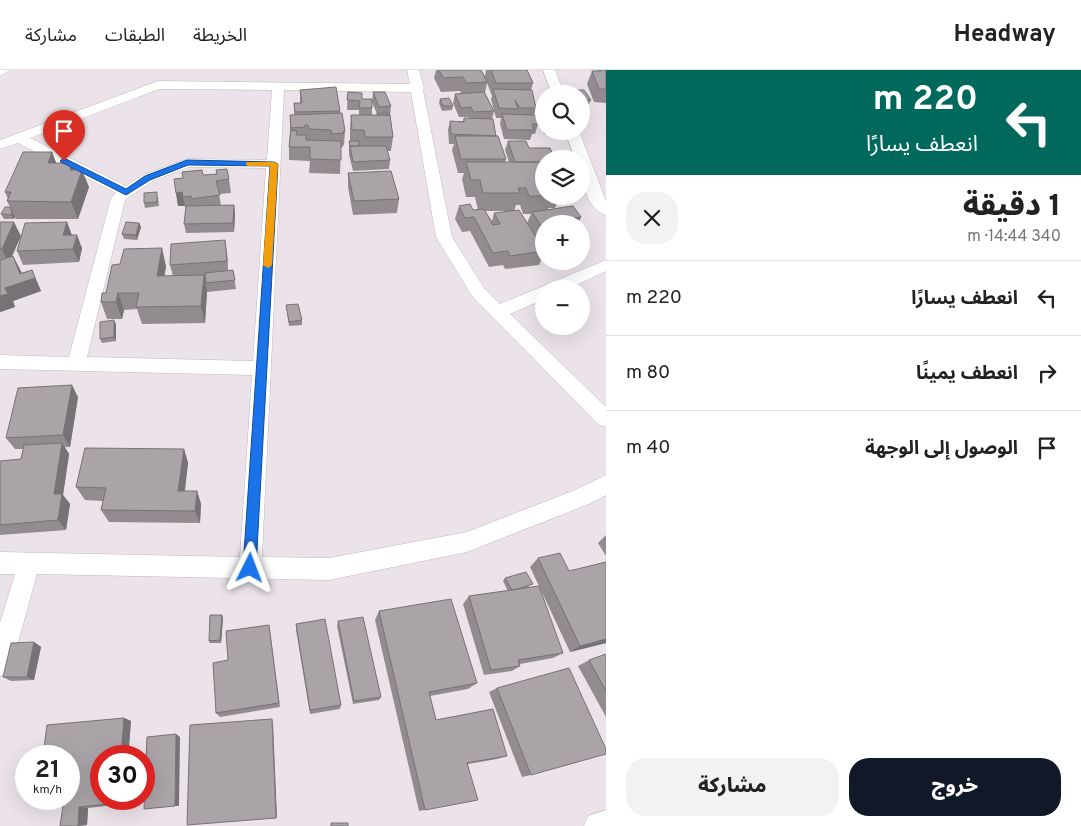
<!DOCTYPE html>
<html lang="ar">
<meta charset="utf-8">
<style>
:root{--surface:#fff;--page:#f2f2f2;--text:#222;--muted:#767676;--line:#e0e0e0;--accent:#111827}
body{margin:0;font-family:Overpass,"Noto Sans Arabic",sans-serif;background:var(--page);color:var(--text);direction:rtl;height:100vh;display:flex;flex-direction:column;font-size:19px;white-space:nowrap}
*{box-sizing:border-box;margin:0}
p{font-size:16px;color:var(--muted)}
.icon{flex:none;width:28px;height:28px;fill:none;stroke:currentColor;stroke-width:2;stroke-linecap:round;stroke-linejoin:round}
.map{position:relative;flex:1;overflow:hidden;direction:ltr}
.sheet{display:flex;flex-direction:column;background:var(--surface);width:475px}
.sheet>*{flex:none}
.banner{background:#00695c;color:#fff;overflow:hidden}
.controls{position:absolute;left:535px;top:15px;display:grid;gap:10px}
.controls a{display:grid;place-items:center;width:55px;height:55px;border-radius:50%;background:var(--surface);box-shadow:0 5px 20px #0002;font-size:25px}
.speed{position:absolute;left:15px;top:675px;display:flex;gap:10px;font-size:25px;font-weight:700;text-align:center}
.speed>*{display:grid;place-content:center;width:65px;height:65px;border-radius:50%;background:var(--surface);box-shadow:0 5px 20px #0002;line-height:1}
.speed small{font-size:12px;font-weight:400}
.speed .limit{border:8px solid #d22;background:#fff;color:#111}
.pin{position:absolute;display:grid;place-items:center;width:42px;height:42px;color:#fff;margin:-51px -21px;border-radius:50% 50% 50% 0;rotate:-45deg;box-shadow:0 0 5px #0007}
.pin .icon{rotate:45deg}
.me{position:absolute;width:55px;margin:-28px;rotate:3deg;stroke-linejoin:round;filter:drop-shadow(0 0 4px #0008)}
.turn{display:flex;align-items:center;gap:18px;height:105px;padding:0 20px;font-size:22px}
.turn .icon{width:65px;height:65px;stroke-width:2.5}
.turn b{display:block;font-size:35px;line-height:42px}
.round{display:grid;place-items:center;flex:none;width:52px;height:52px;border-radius:20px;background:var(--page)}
.overview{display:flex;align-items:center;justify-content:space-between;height:85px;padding:0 20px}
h1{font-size:30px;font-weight:800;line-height:38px}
.button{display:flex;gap:10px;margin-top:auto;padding:10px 20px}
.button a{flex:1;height:58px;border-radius:20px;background:var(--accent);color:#fff;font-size:20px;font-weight:800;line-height:58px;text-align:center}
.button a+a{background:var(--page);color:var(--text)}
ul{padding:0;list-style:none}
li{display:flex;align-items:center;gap:15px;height:75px;padding:0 20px;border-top:1px solid var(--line)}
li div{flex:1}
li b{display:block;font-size:19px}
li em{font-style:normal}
header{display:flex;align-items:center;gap:30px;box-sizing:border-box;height:70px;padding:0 25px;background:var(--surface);border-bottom:1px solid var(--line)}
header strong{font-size:24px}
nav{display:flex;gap:28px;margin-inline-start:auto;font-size:18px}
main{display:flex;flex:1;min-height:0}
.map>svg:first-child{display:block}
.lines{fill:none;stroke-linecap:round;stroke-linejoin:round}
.minor-casing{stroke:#c0b8be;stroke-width:1}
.minor{fill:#fff;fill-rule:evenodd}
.wall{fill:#928c90;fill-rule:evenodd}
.shaded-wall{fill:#777276}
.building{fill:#aaa3a8;stroke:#777276}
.route{fill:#1a73e8;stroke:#114b97}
.slow{fill:#f59e0b}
</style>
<header>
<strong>Headway</strong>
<nav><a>الخريطة</a><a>الطبقات</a><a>مشاركة</a></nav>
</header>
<main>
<section class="sheet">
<div class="banner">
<div class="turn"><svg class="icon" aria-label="left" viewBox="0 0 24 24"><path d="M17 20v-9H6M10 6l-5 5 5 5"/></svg><div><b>220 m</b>انعطف يسارًا</div></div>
</div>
<div class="overview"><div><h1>1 دقيقة</h1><p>340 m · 14:44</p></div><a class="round"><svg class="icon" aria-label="close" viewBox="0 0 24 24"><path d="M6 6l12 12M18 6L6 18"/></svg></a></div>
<ul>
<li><svg class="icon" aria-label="left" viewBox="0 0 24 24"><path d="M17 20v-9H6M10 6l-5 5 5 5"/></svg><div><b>انعطف يسارًا</b></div><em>220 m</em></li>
<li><svg class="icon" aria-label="right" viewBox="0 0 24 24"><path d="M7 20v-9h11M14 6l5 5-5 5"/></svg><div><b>انعطف يمينًا</b></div><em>80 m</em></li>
<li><svg class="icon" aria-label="arrive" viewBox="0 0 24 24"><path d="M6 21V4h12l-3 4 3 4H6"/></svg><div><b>الوصول إلى الوجهة</b></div><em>40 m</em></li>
</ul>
<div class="button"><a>خروج</a><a>مشاركة</a></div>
</section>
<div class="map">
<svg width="606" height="756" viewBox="0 0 606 756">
<rect width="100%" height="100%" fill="#ebe3e9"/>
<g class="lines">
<defs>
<path id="minor" d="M0,0H10L0,6Z
M407,0H419L424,18L423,20L452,167L484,218L500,234L606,190V201L568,219H544V229L510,244L606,337V357L599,355L472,226L436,167L411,22L284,20L262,487L329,488L467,462L575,420L606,405V425L589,434L467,482L329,510L37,504L12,594L9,603L0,606V553L15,504H0V482L240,487L252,305L0,299V285L69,287L111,128L116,123L18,73L0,79V70L158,11L410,14ZM159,19L272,20L267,90L187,89L143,105L126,116L30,68ZM189,97L266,98L253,291L87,287L125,130L153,111Z
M543,0H555L564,24H552Z
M565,61H579L606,131V145C585,139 581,107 581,89H575Z
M606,740V756H584L588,746Z"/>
</defs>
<use href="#minor" class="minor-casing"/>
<use href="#minor" class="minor"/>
</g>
<path class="wall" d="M436,0H481L485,6L486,0H527L533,13L531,20L536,38L534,45L538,54L535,64H532L530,70L504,69L500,54L501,48H496L491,29L492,26L487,13L485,23L494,41L492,49L496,66L506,89L505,92H509L505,80L508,71L544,126H560L555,138H548V140L544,154V183L539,195L505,199L503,195L489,197L470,161L462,162L455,149L459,136L473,140H478L475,127H466L462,109L464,103H458L452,80L454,74H449L448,60L450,51H463L464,48H469V47H459L453,33L455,24L461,23L460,21L441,22L434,8ZM516,135H520L523,144H531L527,153L514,141ZM485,141H513L494,143L492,151Z
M597,0H606V33L594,32L587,14L592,1H597Z
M300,20L340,41V43L345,61L344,75H343V77H341L340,104L309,103L310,91L289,90V77L290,62V45H294V33H300Z
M572,20H584L591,30L589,34L581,35V24H571Z
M348,22L362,29L372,38V45H377V44L372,32L373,22L391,36L390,45L393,67L391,81H387L390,90L389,99L353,101L349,85V71H350V59L351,45H359V40H347Z
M440,29L453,36L452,40L442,41L439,33Z
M544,36V61H555L554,64H544L537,46L540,37Z
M52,82L56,93L75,100L89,117L78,149H16L15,147L14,149H4L1,144L10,137L7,131L8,129L5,122Z
M216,100L229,109L231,123L219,124L221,135H234L235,144L234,162L186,163L184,154L186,140L185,136H178L176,123L183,108L217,104Z
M348,103L399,129L397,143L353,145L348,117Z
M158,127L159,136L145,138L144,133Z
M0,152L21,166L12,186H13L21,203L32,200L41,221L13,231L15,237L0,242Z
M67,152L72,165L82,178L79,192L23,195L17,181Z
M139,153L141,157L137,170L124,169L122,164Z
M227,183L228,200H233L236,219L207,222L205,253L142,254L137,239L124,240L122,249H107L101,232L120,194L166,196L164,206H173L170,195Z
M286,235L302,250V255L289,256Z
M116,254V271L102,273L100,269Z
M78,327L70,377H65L69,384L63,425L70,434L66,460L0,465V391L21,389L23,379H15L6,368Z
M184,379L188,393L185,421H197L201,434L200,453L109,452L101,440L103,431L85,430L76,417Z
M606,465V486L598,473Z
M538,488L606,573L570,582L530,497Z
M505,508L530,517L528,518L563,583L553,588L520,594V596L512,601L484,605L463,534L469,526L508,521L503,511Z
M379,541L477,613L468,619L430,626L436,650L507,686L497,689L468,694L425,740L419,741L375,550Z
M222,545L223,548L221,573H210L209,571Z
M338,551L381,627L379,630L353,634L337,556Z
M296,554L341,635L340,639L310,644L296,560Z
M270,561L280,637L220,647L216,643L228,590Z
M34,572L41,577L34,610L11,611L3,607Z
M606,584V647L578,596L589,590Z
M497,618L531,705L522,707L489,622Z
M124,648L131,651L125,734L88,738L87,755L78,756H60Z"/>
<path class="shaded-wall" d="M52,82L59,100L48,93Z
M72,93L78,110L70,100Z
M82,100L89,117L78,149L71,132Z
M182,122L185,136H178L176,123Z
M234,135L235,144L234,162L233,153Z
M12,142L15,147L14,149L11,145Z
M581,147L578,154H571L573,148Z
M14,152L21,166L9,193L2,179Z
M67,152L72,166L63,165Z
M139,153L141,157L137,170L136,165Z
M77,165L82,178L79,192L73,179Z
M225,170L227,183L228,204L227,191Z
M162,178L166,196L162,223L157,206Z
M13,186L20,199L25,211L32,200L41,221L13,231L15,237L0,242V226L5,218L20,204Z
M204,205L207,222L205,253L201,236Z
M118,223L124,240L122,249L116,232Z
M114,250L116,254V271L114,267Z
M72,315L78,327L70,377L63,365Z
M62,373L69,384L63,425L70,434L66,460L58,450L54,424Z
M184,379L188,393L183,434L178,421Z
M197,421L201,434L200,453L195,441Z
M222,545L223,548L221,573L220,570Z
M606,569V573L570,582L580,576Z
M34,572L41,577L34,610L27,607Z
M124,648L131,651L128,686H121Z
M272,649L273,653L277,747L276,748Z
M176,664L180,667L179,736H175Z
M118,729H125V734L118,733Z
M79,737L88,738L87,755L78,756Z"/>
<path class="building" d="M439,0H481L487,12L466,13L463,7L443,8Z
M491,0H527L533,13H496Z
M601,0H606V19H599L592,1H601Z
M336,17L340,41L295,42L294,33H302L300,20Z
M493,19L532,20L536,38H520L515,30L518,39L499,38Z
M572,20H584L591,30H581V24H574Z
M348,22L362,23V29H372V38H359L360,31L347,30Z
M373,22H385L391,36L379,37Z
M484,22L494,41L473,42L471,37L461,38L455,24Z
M449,28L453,36H443L440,29Z
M544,36V45L540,37Z
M342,43L345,61H343L344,63L332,64L331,60L309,59L308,55H305V57L291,58L290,45Z
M377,43H389V45H377Z
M502,44L535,45L538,54H532L534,60H507Z
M351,45H390L393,67H365L364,60H352Z
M464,48L493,49L496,66L451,64L450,51L464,52Z
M291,60L297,61L296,65H306V70L341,71V90L310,89V77H289Z
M455,66H498L506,89H461Z
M349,71H359V76H350Z
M508,71H526L529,78H550L555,89H544V92H515Z
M350,76H386L390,90L353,92Z
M23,82H52L48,93H72L70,100H82L71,132L7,131L11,122H5Z
M466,92H544V126H529L526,118H518L520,123H483L480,110H471Z
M227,99L229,109L216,111L220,125L192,129L191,126L183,127L182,122L176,123L174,109L183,108L182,102L202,100L203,105L217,104L216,100Z
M391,101L399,129L354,131L348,103Z
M157,122V132L144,133V123Z
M470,134L473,140L484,139L493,155L500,154L494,143L519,140L544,180V181L510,186L508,181L493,183L474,147L465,148L459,136Z
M234,135L233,153L184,154L186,136Z
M573,136L581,147L573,148L577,154H544V160L532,142Z
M5,137H10L12,142L11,145L1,144Z
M0,152H14L2,179H0Z
M67,152L63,165H77L73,179L17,181L25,153Z
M126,152L139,153L136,165L122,164Z
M225,170L227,191L170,195L171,174Z
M162,178L157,206L204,205L201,236L136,237L139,223H118L116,232H101L102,223H106L112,195L120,194L124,179Z
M13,186L20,204L32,200L35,208L5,218L8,224L0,226V190Z
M233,200L235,210L206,213L205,203Z
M298,234L302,250L289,252L286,235Z
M114,250V267L100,269V252Z
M72,315L63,365L6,368L18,318Z
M62,373L54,424H62L58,450L0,455V391L21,389L24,375Z
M85,378L184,379L178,421H197L195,441L101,440L106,418L76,417Z
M560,483L569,501L606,492V569L580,576L538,488Z
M526,502L533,514L518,519L512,520L505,508Z
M539,516L563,583L518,590L520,596L491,600L469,526Z
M451,529L477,613L429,622L436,650L493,639L507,686L467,693L478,730L425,740L379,541Z
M210,545H222L220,570L209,571Z
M363,547L381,627L354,631L338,551Z
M325,549L341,635L310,640L296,554Z
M269,555L279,633L216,643L213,593L228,590L226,561Z
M34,572L27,607H3L11,573Z
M606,584V621L589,590Z
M569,598L606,679V684L531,705L497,618Z
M124,648L121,686H101V729H118V733L79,737L78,756H60L64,729H69V686H43L47,655Z
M272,649L276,748L187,755L190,655Z
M176,664L175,736L144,739L147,667Z
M331,753H348V756H331Z"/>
<path class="route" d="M64,88L126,119L145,106L187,90L274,92L278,94L256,498L254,502L250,504L245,502L243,498L270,96L188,95L150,110L126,125L61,92L60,91Z"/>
<path class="slow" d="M246,92H274L278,94L272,195L268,198L263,195L270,96H249L246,95Z"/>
</svg>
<div class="controls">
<a><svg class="icon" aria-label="search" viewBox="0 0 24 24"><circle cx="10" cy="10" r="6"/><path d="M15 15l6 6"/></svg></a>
<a><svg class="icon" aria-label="layers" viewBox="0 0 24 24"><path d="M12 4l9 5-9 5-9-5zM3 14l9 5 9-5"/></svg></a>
<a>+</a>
<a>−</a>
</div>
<div class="speed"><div>21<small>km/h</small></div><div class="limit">30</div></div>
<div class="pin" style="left:64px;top:91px;background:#d93025"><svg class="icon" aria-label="arrive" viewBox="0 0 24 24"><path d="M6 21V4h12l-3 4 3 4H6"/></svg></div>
<svg class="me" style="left:250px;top:498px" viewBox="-20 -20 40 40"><path d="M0-17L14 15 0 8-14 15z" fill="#1a73e8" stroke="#fff" stroke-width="4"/></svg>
</div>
</main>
